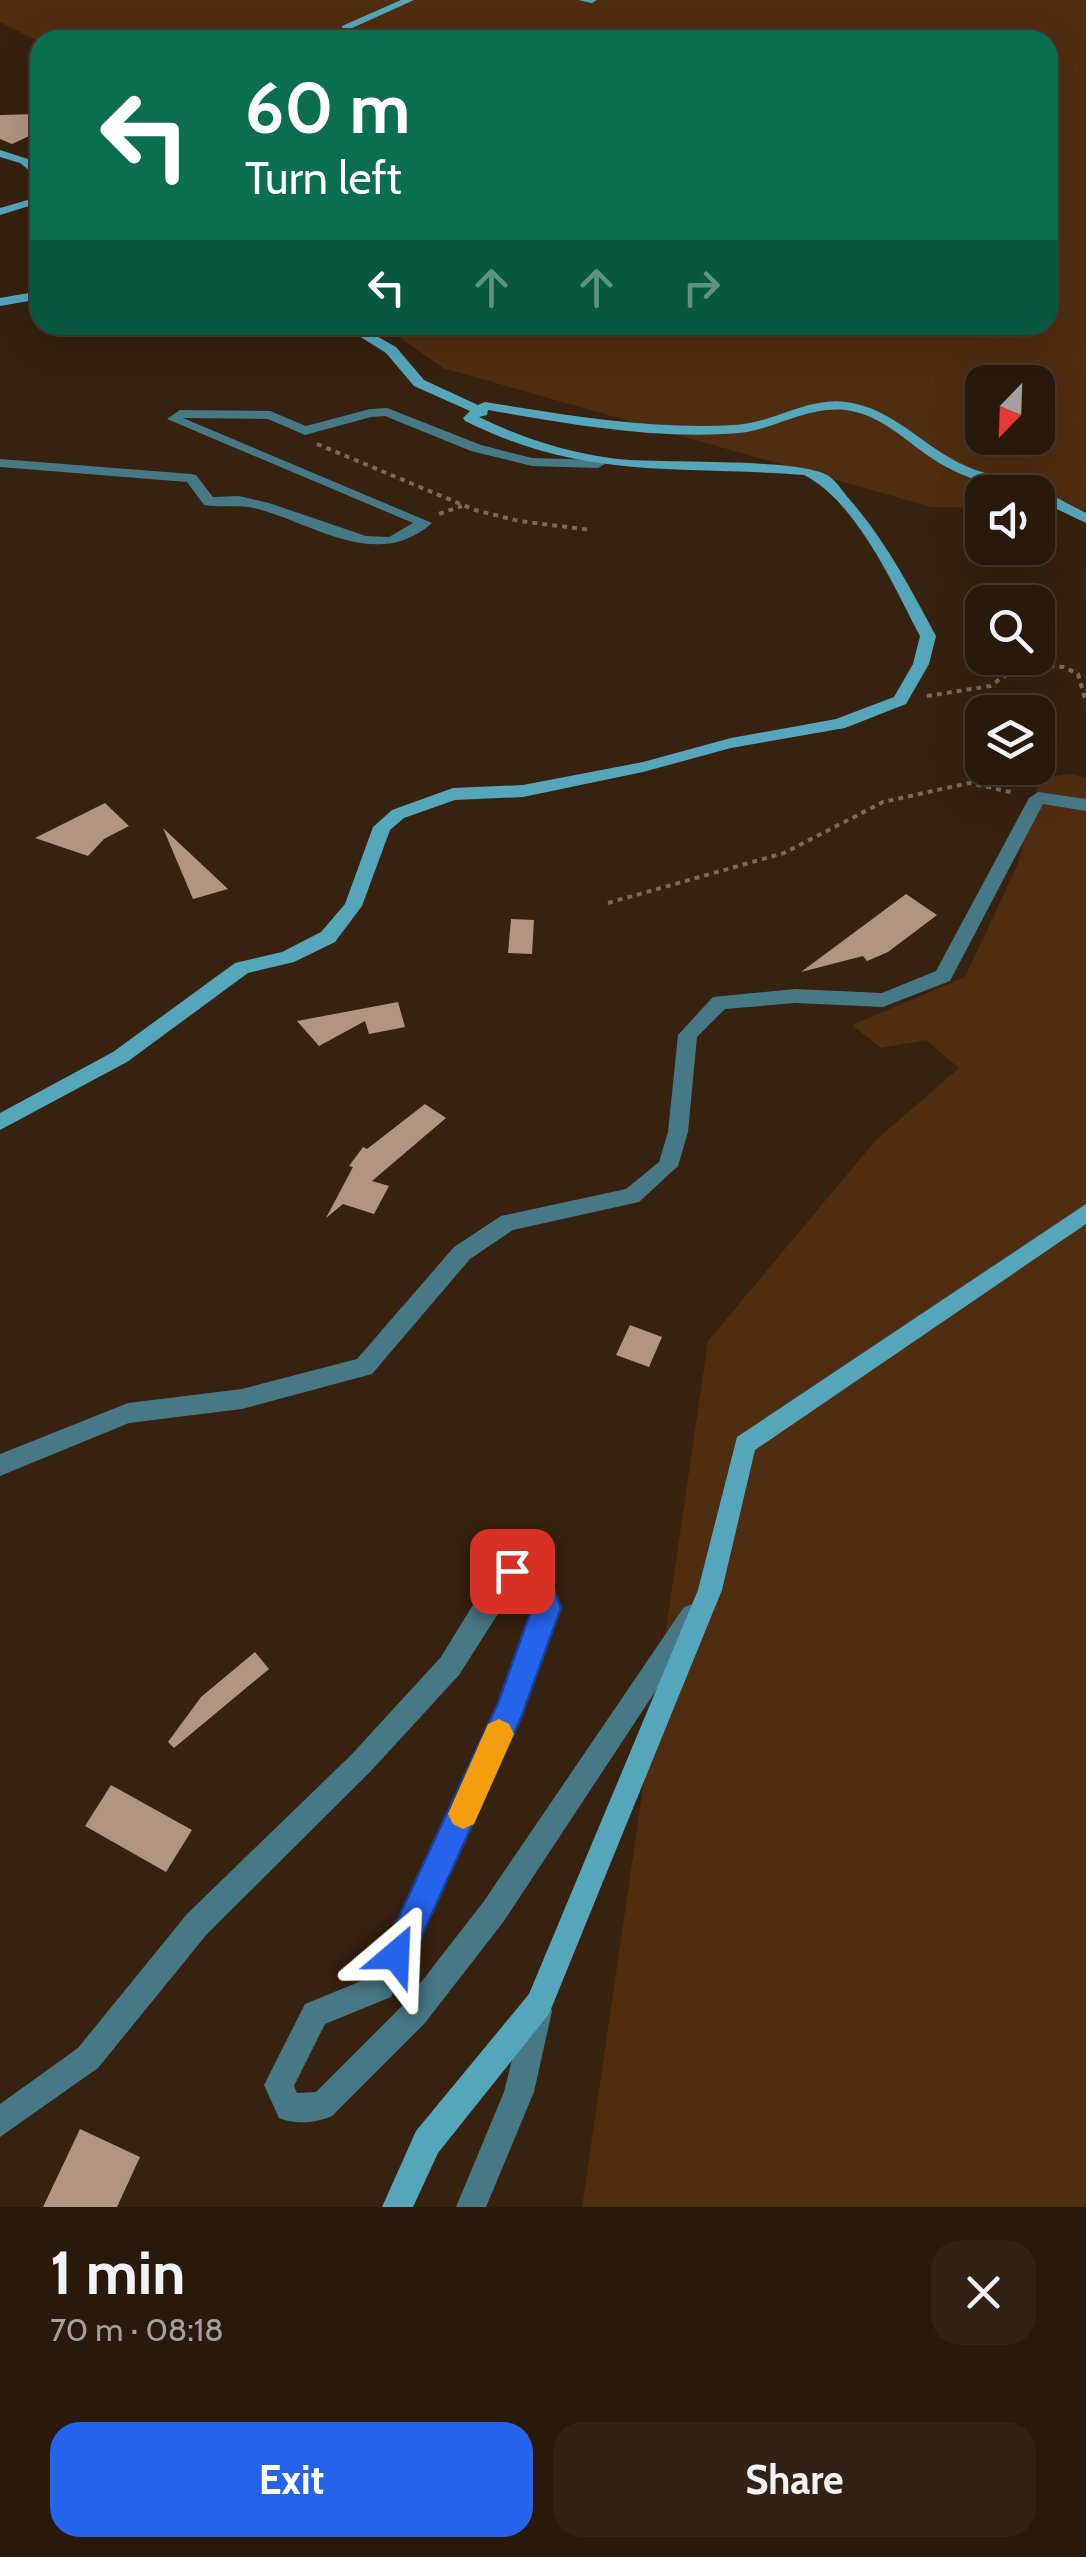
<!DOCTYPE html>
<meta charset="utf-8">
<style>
:root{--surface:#29190b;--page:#312214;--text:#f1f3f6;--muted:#a5a09d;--line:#45382c;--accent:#2563eb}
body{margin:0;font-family:Cabin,sans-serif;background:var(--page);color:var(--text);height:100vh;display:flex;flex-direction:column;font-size:38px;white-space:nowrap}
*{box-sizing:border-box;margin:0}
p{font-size:32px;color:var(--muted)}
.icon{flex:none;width:55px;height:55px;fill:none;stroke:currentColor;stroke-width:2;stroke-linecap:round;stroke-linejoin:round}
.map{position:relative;height:2207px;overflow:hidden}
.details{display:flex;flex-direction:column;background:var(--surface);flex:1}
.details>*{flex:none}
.guide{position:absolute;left:30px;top:30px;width:1028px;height:305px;border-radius:30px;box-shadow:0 10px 40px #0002,0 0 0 2px var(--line);background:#0b6e4f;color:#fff;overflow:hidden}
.needle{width:65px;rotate:203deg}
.controls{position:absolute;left:965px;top:365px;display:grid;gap:20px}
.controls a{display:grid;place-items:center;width:90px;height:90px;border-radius:20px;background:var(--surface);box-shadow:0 10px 40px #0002,0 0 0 2px var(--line);font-size:50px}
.pin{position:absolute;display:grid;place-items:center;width:85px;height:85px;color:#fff;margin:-42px;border-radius:20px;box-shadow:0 5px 15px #0006}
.me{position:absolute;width:110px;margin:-55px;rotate:26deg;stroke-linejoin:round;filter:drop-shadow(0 0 8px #0008)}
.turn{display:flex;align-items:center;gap:35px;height:210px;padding:0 50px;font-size:45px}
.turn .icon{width:130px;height:130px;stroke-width:2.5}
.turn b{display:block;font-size:70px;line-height:85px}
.lanes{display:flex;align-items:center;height:95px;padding:0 50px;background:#0003;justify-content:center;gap:50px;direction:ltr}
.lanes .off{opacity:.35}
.round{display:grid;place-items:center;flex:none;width:105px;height:105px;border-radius:30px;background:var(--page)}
.overview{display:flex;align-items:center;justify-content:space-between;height:170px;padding:0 50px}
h1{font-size:60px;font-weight:800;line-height:75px}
.primary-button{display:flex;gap:20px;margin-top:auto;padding:20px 50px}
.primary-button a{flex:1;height:115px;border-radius:30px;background:var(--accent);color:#fff;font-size:40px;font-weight:800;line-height:115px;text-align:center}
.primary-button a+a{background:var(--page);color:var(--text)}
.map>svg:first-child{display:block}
.green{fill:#4f2d11;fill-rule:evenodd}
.building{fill:#b19580}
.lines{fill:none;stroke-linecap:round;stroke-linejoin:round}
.path{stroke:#7d695a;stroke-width:4;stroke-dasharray:5 5;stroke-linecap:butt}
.street{fill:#477885;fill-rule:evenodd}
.secondary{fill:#55a6bb;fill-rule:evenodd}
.route{fill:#2563eb;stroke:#184099;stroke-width:2.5}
.slow{fill:#f59e0b}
</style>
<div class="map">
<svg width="1086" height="2207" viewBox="0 0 1086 2207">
<rect width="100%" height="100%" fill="#37210f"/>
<path class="green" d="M0,0H1086V510L1038,509V492H982V508L931,507L443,368L382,325H1048V40L40,42L0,22ZM982,382H1038V438H982Z
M1071,774L1086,778V2207H582L708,1341L876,1140L959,1068L926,1040L881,1048L852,1025L965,977L1018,864L1040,778Z"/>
<path class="building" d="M40,114V131L12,144L0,139V115Z
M105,803L129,826L104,839L88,856L35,838Z
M163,828L228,889L193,899Z
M906,894L937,915L888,952L867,961L863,956L801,972Z
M511,919L534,920L532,954L508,953Z
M398,1002L405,1027L369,1034L365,1021L319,1046L297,1021Z
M425,1104L446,1118L372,1181L389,1186L374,1214L343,1204L326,1218L353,1167L349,1166L363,1147L367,1149Z
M630,1325L662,1337L649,1367L616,1355Z
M255,1652L269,1669L174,1748L168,1742L201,1697Z
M111,1785L192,1830L166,1872L85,1826Z
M80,2129L140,2157L117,2207H43Z"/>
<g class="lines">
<path class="path" d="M317,444L475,510L519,521L591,530
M439,514L462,506
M927,696L990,686L1022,664L1064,667L1078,674L1086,702
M608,903L784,853L883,802L969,783L1015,793"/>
<path class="street" d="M387,408L481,445L532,458L598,460L605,464L598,468L532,466L471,451L385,416L371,417L305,435L268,419L183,418L432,523C378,571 316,525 258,509C239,504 222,508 204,505L187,482L0,467V459L191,474L196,475L213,497L239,496L269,503L366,536L389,537L413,523L167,419L180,410L270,411L306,426L370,409Z
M1038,792L1086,799V811L1043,804L950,981L883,1007L795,1003L725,1009L697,1037L688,1132L678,1166L639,1202L513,1230L470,1259L372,1374L242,1409L129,1423L0,1476V1454L128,1403L242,1389L357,1359L454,1247L501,1216L626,1189L659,1162L668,1132L678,1035L713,997L795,989L882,993L936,971L1029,798Z
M512,1559L545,1569L559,1608L520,1717L391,1997L325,2024L294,2086L297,2093L316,2092L405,2003L484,1901L684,1607L693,1604L702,1607L705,1616L504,1921L425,2023L332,2116C316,2123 295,2125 279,2118L264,2085L305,2004L371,1977L500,1703L535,1608L527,1586L517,1584L459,1675L370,1772L207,1934L98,2068L0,2137V2104L78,2048L187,1914L352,1754L441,1657L482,1590L503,1563Z
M538,1997L548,2001L552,2011L534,2092L486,2207H456L504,2092L524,2011L528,2001Z"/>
<path class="secondary" d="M401,0H414L350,29L352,40H342V26Z
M578,0H597L592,3Z
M0,150L28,159L40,170V179L20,163L0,157Z
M40,192L39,203L0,215V208L31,199Z
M40,291V299L0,306V298Z
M342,325H357L396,347L424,380L478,405L485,402C567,415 652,430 735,425C773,423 808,397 846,402C894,408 924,448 966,466C985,475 1005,477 1025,484C1046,491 1066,503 1086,513V523L1038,500V492C1003,492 959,477 930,457C905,440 881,416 851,411C812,403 777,429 739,433C656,440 569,424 488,410L487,415L479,417C524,439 568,453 618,459C661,464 804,457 830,477C838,483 844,493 850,500C886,541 910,588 936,636L929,664L906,704L845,728L731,748L643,772L523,797L455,800L404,818L390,830L362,906L335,942L294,962L248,973L127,1062L0,1130V1113L113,1052L235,963L282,952L321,932L345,904L373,827L392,810L453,788L523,785L643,762L731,738L836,719L894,697L913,664L920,636C893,585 857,502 804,475C677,465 586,481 465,421L463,418L470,411L414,386L386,353Z
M1086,1204V1224L755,1450L722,1590L549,2014L438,2153L413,2207H382L416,2131L529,1994L698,1590L737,1437Z"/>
</g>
<path class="route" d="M512,1558L546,1567L561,1608L521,1718L408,1966L396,1971L385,1966L381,1955L498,1703L532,1608L526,1588L502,1581L498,1571L502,1562Z"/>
<path class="slow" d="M499,1719L509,1724L514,1734L474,1824L463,1829L453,1824L448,1814L488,1724Z"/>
</svg>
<div class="controls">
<a><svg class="needle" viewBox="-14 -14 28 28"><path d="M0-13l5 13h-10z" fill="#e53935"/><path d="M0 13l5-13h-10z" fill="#a5a09d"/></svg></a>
<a><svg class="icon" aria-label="sound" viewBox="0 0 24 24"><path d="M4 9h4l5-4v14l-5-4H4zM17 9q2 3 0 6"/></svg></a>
<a><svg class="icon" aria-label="search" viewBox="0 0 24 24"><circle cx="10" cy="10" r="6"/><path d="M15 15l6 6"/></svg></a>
<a><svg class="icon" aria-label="layers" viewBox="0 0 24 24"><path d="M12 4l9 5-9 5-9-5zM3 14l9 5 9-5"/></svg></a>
</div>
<div class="pin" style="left:512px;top:1571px;background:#d93025"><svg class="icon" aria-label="arrive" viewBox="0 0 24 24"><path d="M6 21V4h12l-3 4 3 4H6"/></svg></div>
<svg class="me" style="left:396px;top:1955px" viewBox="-20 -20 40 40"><path d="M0-17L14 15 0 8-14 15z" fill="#2563eb" stroke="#fff" stroke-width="4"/></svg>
<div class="guide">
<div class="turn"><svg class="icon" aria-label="left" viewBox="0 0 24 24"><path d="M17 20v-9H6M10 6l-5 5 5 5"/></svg><div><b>60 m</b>Turn left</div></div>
<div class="lanes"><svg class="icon" aria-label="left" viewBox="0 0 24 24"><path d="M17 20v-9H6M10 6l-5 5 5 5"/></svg><svg class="icon off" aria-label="ahead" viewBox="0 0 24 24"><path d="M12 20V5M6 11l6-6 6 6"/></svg><svg class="icon off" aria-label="ahead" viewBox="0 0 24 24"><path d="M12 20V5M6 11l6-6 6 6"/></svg><svg class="icon off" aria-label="right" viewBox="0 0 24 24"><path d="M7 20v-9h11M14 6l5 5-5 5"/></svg></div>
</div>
</div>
<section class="details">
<div class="overview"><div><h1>1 min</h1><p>70 m · 08:18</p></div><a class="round"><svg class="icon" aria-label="close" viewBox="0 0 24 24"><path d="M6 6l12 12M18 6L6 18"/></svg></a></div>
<div class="primary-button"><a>Exit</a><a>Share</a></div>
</section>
